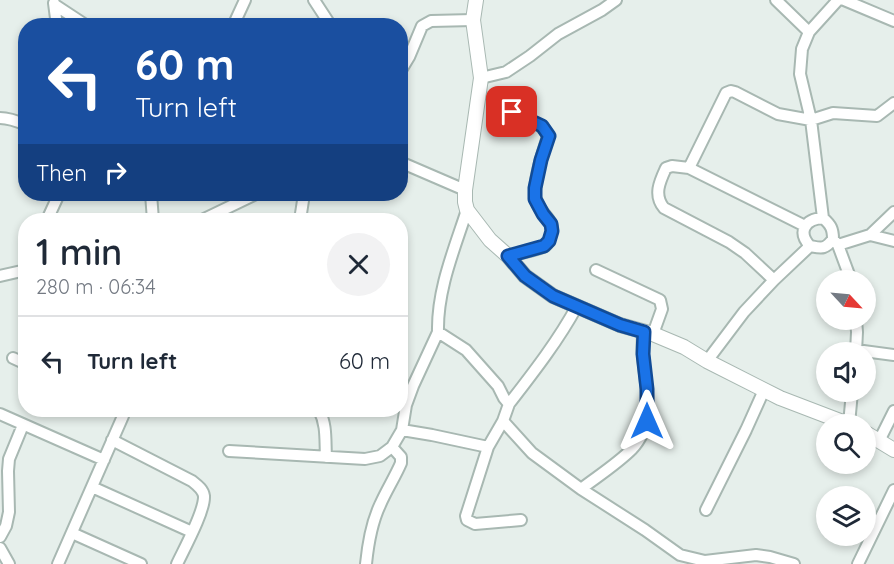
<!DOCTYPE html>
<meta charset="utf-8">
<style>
:root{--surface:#fff;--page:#f2f2f3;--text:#1f2937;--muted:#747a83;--line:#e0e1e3}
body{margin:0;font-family:Quicksand,sans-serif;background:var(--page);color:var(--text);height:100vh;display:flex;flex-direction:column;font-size:22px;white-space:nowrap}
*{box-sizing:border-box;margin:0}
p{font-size:20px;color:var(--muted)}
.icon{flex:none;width:33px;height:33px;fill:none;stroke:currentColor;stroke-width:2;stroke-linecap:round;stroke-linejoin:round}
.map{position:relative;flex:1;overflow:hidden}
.details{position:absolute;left:18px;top:213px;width:390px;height:204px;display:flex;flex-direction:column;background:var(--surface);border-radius:24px;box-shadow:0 3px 9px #0003}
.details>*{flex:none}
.hud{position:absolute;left:18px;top:18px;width:390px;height:183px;border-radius:24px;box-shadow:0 3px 9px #0003;background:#1a4fa0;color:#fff;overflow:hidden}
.needle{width:39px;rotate:116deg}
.controls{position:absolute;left:816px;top:270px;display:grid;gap:12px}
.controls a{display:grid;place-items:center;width:60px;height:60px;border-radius:50%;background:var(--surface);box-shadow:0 3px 9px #0003;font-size:30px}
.pin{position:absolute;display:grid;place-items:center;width:51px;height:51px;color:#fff;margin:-26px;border-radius:12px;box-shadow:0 3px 9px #0006}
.me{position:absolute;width:66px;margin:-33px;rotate:0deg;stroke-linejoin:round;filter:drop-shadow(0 0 4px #0008)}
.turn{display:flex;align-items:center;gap:21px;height:126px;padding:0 18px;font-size:27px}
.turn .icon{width:78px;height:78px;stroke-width:2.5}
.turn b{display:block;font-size:42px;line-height:51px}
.then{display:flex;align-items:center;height:57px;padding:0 18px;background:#0003;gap:12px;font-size:22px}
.round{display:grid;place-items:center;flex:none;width:63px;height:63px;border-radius:32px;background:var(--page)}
.headline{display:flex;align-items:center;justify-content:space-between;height:102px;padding:0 18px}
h1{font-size:36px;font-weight:600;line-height:45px}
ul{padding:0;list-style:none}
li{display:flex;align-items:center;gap:18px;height:90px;padding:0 18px;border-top:2px solid var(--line)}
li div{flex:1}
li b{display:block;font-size:22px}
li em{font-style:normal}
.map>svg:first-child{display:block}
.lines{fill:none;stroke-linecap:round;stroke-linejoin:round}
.minor-casing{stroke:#a8b8b2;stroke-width:14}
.tertiary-casing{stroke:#a8b8b2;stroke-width:16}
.minor{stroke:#fff;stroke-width:10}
.tertiary{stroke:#fff;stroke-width:14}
.route-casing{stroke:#114b97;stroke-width:15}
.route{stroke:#1a73e8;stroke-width:10}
</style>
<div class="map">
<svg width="894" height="564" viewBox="0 0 894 564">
<rect width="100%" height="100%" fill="#e6efeb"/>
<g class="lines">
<defs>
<path id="minor" d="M314,0L331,26
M776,0L809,32
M844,0L894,21
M54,3L57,26
M55,5L87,26
M233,26L245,0
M400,72L409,57L422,26L431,21L473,20
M481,78L506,72L530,56L558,34L602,10L616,0
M0,118C9,118 17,121 26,125
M400,162L465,190
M689,168L672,166L666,168C660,181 653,195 664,208L729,242L745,253L774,280
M151,194L153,220
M467,210C454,250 437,290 438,332L466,350L498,386L504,398L509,404L503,421L532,453L581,489L645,530L680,555L705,561L756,555L770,557L794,564
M823,218C831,225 833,229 833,239L838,245L851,280
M47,220L59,194
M202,220L256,194
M300,220L304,194
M805,226L689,168L726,93L731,91L735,92L778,114L811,120L833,113L877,116L894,103
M870,235L894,212
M838,245L870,235L894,241
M810,246C821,248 825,250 833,239
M508,256C516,254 539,250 545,246C550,242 553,230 551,224C548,215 536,209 535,196C534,178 543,153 548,136L542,126L512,112
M596,270L660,300L662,309L653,334
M0,276L26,270
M856,350L894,355
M856,352L857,332L856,320
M13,358L26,364
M707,361L744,312L774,280L810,246C797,232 805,219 823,218L811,120L800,74L802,49L809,32L838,0
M509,404C533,373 558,341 577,306
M319,410C327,425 325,440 326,457
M0,414L104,460
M503,421L488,447L466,516L467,520L475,524L521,520
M849,424L852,392
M402,430L432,435L488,447
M112,440L192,481C197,485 203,489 204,496C205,511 184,549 177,564
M879,441L894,411
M229,451L365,459L380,456L392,447L402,430L406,405L413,386L438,332
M92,487L192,532
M581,489C598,476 617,464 632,449C657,423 645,386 643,355C642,347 643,339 643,332
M706,510L746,430L764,390
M72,533L141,564
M0,537L6,526L9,512L8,471L9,459L23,425
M0,548L9,564
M58,564L123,416V411L121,410
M366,564C368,544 371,524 380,505C386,491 395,477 401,463V457L392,447
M858,564L894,490"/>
<path id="tertiary" d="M476,0L473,20L481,78L465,190V202L467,210L490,240L508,256L525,276L553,296L620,325L653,334L684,347L707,361L780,398L848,424
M866,433L894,450"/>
</defs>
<use href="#minor" class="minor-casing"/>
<use href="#tertiary" class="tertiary-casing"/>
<use href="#minor" class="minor"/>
<use href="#tertiary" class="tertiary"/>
</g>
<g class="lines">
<defs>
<path id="route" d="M512,112L542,126L549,136L541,160L535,188V199L543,214L551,224L552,231L549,241L544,246L508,256L525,276L553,296L620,325L644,332L643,354L647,389V421"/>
</defs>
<use href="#route" class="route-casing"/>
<use href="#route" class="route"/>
</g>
</svg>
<div class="controls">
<a><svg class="needle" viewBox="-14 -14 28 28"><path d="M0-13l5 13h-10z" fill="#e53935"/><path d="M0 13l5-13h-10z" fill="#747a83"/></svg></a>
<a><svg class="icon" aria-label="sound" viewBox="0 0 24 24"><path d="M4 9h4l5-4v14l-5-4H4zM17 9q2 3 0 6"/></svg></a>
<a><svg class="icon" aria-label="search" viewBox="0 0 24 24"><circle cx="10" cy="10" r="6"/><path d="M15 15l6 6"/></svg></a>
<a><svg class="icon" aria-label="layers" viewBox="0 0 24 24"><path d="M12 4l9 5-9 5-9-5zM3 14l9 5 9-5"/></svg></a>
</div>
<div class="pin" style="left:512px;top:112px;background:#d93025"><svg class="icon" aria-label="arrive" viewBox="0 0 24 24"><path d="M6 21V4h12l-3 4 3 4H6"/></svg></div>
<svg class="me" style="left:647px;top:421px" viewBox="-20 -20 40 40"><path d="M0-17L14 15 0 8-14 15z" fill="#1a73e8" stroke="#fff" stroke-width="4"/></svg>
<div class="hud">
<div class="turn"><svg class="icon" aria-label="left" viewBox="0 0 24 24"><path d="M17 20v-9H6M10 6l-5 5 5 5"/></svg><div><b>60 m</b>Turn left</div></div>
<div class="then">Then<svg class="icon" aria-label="right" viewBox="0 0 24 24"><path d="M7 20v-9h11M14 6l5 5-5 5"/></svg></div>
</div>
<section class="details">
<div class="headline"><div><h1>1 min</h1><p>280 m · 06:34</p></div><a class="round"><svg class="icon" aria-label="close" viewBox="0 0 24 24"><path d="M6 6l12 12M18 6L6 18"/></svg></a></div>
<ul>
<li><svg class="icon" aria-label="left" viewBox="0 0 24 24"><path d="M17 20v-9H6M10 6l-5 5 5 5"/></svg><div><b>Turn left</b></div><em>60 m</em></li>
</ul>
</section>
</div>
